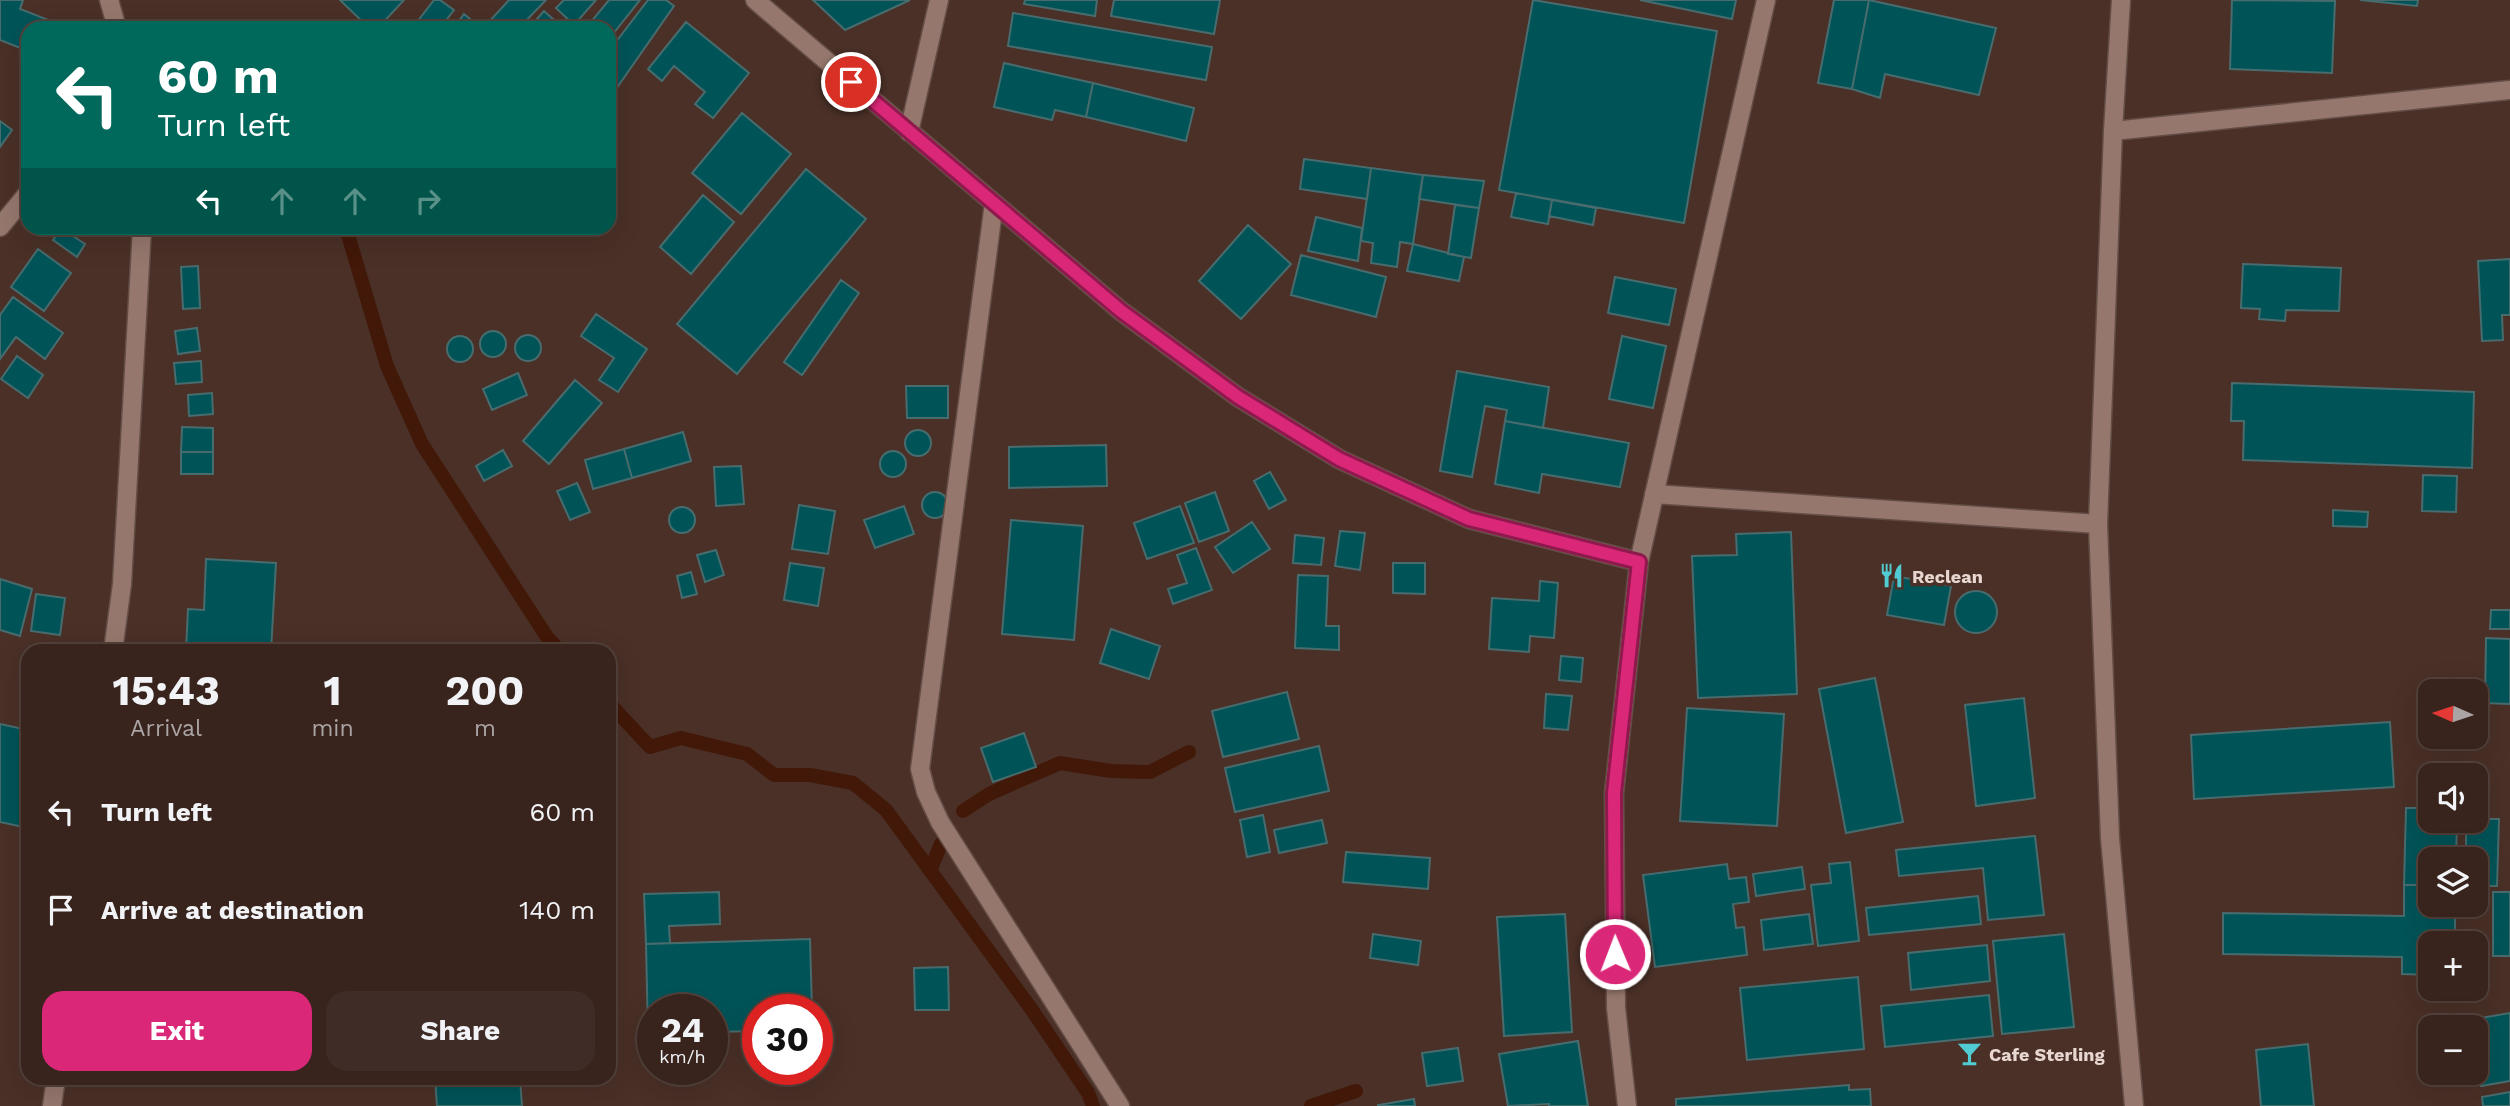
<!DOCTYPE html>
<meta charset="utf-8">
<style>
:root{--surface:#38241d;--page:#3f2c26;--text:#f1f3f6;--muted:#aba4a4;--line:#52413b;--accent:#db2777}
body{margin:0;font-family:"Work Sans",sans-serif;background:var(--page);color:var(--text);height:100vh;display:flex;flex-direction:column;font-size:26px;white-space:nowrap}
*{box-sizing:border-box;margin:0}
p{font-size:23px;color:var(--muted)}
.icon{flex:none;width:38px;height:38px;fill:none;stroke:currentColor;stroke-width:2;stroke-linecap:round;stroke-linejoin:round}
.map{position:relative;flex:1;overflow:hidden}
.details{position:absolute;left:21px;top:644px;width:595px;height:441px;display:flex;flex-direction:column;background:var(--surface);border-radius:21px;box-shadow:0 7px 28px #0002,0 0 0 2px var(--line)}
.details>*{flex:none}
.banner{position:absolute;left:21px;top:21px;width:595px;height:214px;border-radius:21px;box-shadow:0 7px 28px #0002,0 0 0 2px var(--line);background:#00695c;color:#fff;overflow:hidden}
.needle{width:46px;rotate:273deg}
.fabs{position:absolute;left:2418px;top:679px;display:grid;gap:14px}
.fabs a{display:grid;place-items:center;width:70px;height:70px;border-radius:14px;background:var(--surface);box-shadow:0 7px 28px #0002,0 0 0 2px var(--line);font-size:35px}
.speed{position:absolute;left:637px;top:994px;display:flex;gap:14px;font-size:35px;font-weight:700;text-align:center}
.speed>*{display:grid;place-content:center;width:91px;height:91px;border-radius:50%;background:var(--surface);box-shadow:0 7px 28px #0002,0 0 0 2px var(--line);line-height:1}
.speed small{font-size:18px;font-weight:400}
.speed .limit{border:10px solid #d22;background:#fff;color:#111}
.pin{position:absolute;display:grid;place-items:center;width:60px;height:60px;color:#fff;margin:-30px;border:4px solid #fff;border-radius:50%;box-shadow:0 2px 7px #0007}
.me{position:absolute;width:77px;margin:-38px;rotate:359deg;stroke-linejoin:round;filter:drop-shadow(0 0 5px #0008)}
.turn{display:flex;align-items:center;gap:24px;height:147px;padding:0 21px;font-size:32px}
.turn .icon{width:91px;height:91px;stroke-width:2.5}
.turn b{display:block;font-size:49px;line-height:60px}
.lanes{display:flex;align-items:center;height:66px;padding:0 21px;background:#0003;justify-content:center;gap:35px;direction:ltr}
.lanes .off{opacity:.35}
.eta{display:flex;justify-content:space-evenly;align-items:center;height:119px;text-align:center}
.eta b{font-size:42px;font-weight:700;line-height:49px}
.action{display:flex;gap:14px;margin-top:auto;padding:14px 21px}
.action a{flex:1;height:80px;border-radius:21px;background:var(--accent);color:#fff;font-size:28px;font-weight:700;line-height:80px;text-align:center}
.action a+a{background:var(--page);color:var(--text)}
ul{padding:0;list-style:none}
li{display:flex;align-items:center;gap:21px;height:98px;padding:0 21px}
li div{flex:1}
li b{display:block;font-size:26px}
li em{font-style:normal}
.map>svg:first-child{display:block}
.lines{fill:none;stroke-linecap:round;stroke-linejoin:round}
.stream{stroke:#421808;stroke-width:14}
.building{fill:#005458;stroke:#486c6e;stroke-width:2}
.service-casing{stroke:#634d45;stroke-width:21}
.minor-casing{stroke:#634d45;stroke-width:21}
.tertiary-casing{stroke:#634d45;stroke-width:21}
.service{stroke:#95776d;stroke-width:18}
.minor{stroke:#95776d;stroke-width:18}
.tertiary{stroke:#95776d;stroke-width:18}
.route-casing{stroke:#8e194d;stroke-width:18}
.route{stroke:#db2777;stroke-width:12}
.labels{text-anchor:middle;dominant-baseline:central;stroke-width:7;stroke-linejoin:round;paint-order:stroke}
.poi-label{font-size:18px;font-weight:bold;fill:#e8d7d1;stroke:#4a3027;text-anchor:start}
</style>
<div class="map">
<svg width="2510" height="1106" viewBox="0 0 2510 1106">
<rect width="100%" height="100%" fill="#4a3027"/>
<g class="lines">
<path class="stream" d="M346,228L387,366L422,444L547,637L560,651
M609,703L650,747L681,738L747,754L774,775H810L853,783L886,810L1032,1010L1088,1093L1093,1106
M963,811L989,794L1060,763L1111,771L1150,772L1189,752
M930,871L941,844
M1311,1106L1356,1091"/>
</g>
<path class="building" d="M0,0H23L20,9L51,21L48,28H28V51L0,40Z
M340,0H404L378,28H369Z
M434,0H440L454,10L440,28H425L417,22Z
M509,0H546L519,28H491L487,24Z
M564,0H596L574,25L556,8Z
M609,0H640L609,39V28H586Z
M648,0H666L674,6L609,99V51Z
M813,0H910L845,30Z
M1025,0H1097L1095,16L1024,4Z
M1114,0H1220L1214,34L1111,16Z
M1533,0L1717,31L1684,223L1499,190Z
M1640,0H1736L1732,19Z
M1834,0H1869L1852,89L1818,83Z
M1869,0L1996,28L1979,95L1885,74L1880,98L1852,89Z
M2232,0L2335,1L2332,73L2230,69Z
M2360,0H2418L2417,6Z
M544,11L563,28H529Z
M1013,13L1212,47L1206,80L1008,46Z
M464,14L481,28H454Z
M686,22L749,73L713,118L695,104L705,92L674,66L662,81L648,69Z
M1004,63L1093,83L1086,117L1055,110L1052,120L994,107Z
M1093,83L1194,108L1186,141L1086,117Z
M742,113L791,154L741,214L692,173Z
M0,121L12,130L0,147Z
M1304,159L1371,168L1367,199L1300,189Z
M1371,168L1423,175L1413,244L1400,242L1397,267L1371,263L1373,243L1361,241Z
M806,169L866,219L737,374L677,324Z
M1423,175L1484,181L1479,208L1419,199Z
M1516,193L1552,200L1548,224L1511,217Z
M703,195L734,222L691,274L660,247Z
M1552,200L1596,208L1593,225L1549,216Z
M1455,205L1479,208L1471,258L1448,254Z
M1316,217L1362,228L1358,261L1308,251Z
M1248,225L1291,264L1241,319L1199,281Z
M61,228L85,244L77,257L53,240Z
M202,228H222L223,234L203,236Z
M1413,244L1464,257L1459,281L1407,271Z
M38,249L71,273L44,311L11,287Z
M1301,255L1386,277L1376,317L1291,295Z
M2510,259V315H2502L2503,340L2482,341L2478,261Z
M2243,264L2341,268L2339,311L2286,310L2285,321L2259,319L2260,309L2241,308Z
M198,266L200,308L183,309L181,267Z
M1615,277L1676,289L1669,325L1608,313Z
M841,280L859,293L802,375L784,362Z
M13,297L63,333L45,359L16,337L0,359V315Z
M596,314L647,349L618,392L599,380L614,358L581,336Z
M197,328L200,351L178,354L175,331Z
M480 344a13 13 0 1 1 26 0a13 13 0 1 1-26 0Z
M515 348a13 13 0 1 1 26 0a13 13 0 1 1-26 0Z
M447 349a13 13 0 1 1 26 0a13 13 0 1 1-26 0Z
M1622,336L1666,346L1653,408L1609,399Z
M17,356L43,375L28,398L1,379Z
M201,361L202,382L176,384L174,363Z
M1457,371L1549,387L1543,428L1505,421L1507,410L1485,406L1472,477L1440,471Z
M518,373L527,395L492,410L483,389Z
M575,380L602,403L549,464L523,441Z
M2232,383L2474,392L2472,468L2243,460L2244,421H2231Z
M906,386H948V418H907Z
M212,393L213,414L189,416L188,395Z
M1505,421L1629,443L1620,487L1542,474L1539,493L1495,484Z
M182,427L213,428V452H181Z
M905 443a13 13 0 1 1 26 0a13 13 0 1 1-26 0Z
M683,432L691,461L632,478L624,449Z
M1106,445L1107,486L1009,488V447Z
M624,449L632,478L593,489L585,460Z
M503,450L512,466L484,481L476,466Z
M880 464a13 13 0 1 1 26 0a13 13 0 1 1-26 0Z
M181,452H213V474H181Z
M741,466L744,504L716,506L714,467Z
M1270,472L1286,500L1269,509L1254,481Z
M2423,475L2457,476L2456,512L2422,511Z
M577,483L590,512L570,520L557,491Z
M922 505a13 13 0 1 1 26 0a13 13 0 1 1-26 0Z
M1215,492L1229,531L1199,542L1185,503Z
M799,505L835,511L828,554L792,549Z
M904,506L914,534L875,548L864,520Z
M1180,506L1194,543L1147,559L1134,523Z
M669 520a13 13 0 1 1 26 0a13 13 0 1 1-26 0Z
M2333,510L2368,512L2367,527L2333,526Z
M1011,520L1083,526L1074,640L1002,634Z
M1252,522L1270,549L1233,573L1215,547Z
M1340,531L1365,533L1360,570L1335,566Z
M1791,532L1797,694L1698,698L1692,556L1737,555L1736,534Z
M1295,535L1324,538L1321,565L1293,563Z
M1196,548L1212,590L1173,604L1168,589L1187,583L1177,555Z
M716,550L724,575L705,582L697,555Z
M206,559L276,563L271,651H186L188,609L204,610Z
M790,563L824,568L818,606L784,600Z
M1393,563H1425V594L1393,593Z
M691,572L697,594L682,598L677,576Z
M1298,575L1328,576L1326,626H1339V650L1295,648Z
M1894,576L1951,586L1944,625L1887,615Z
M0,579L32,589L20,636L0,630Z
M1540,581L1558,583L1554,638L1530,636L1529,652L1489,649L1492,598L1539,601Z
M1955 612a21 21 0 1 1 42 0a21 21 0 1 1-42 0Z
M36,594L65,598L60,635L31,631Z
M2491,610H2510V629H2490Z
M1111,629L1160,646L1149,679L1100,663Z
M2486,638L2510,639V704L2485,703Z
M1561,656L1583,658L1581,682L1559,680Z
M1875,678L1903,822L1846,833L1819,689Z
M1287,692L1299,739L1223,757L1212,711Z
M1546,694L1572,696L1568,730L1544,728Z
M2024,698L2035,798L1976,806L1965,705Z
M1687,708L1784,714L1777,826L1680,821Z
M2390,722L2394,787L2194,799L2191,735Z
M0,724L28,730V828L0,822Z
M1024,733L1036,767L993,782L981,748Z
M1319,746L1329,791L1235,812L1225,768Z
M2406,808H2431V821H2457L2456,859H2431V885H2404Z
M1263,815L1270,852L1247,857L1240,820Z
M2476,819H2499L2497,886H2476V859H2466V821H2476Z
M1322,820L1327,843L1279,853L1274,830Z
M2035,836L2044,915L1988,920L1983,868L1899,876L1896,850Z
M1346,852L1430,858L1428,889L1343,882Z
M1850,862L1859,941L1818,946L1811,885L1831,883L1829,864Z
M1727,864L1729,879L1746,877L1749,902L1733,904L1736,928L1744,927L1747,955L1655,967L1643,875Z
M1802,867L1805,889L1756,896L1753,874Z
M2404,885H2431V905H2455V943H2431V975L2402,974V957L2223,954V913L2404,916Z
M719,892L720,924L669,926L670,943L646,944L644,894Z
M2493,892H2510V956H2493Z
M1978,896L1981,924L1869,935L1866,908Z
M1565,914L1572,1032L1504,1036L1497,917Z
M1809,914L1813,944L1764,950L1761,920Z
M1373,934L1421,941L1418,965L1370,958Z
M2064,934L2074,1027L2002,1034L1993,941Z
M810,939L812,1010H758V1031L712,1032V1010H653V1034H648L646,944Z
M1987,945L1990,981L1911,990L1908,953Z
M948,967L949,1010H915L914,968Z
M1858,977L1864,1049L1747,1060L1740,988Z
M1989,995L1993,1036L1885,1047L1881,1006Z
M2510,1013V1081L2481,1086L2476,1060V1027H2470L2469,1020Z
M1578,1041L1588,1106H1549V1104L1508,1106L1499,1054Z
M2308,1044L2314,1106H2261L2256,1050Z
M1458,1048L1463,1081L1427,1086L1422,1053Z
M435,1078H520L522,1106H437Z
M575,1078H606V1082H575Z
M1849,1085V1090L1870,1089L1871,1106H1676V1099Z
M2510,1092V1106H2483L2482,1097Z
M1414,1099L1415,1106H1378V1105Z"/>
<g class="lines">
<defs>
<path id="service" d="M2113,131L2510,90"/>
<path id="minor" d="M109,0L117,28
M755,0L1121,311L1238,397L1339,459L1469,519L1639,562
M909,132L939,0
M994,203L920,769L926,792L940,822L1120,1106
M0,227L28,193
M1654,494L2098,524
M113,651L122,584L142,228
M52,1106L56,1078
M1627,1106L1616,1008L1614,793L1639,562L1766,0"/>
<path id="tertiary" d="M2121,0L2113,131L2098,524L2110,838L2134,1106"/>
</defs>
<use href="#service" class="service-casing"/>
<use href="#minor" class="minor-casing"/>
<use href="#tertiary" class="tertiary-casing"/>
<use href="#service" class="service"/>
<use href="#minor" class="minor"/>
<use href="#tertiary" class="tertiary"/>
</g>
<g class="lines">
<defs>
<path id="route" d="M851,82L1121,311L1238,397L1339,459L1469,519L1639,562L1614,793L1615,954"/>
</defs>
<use href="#route" class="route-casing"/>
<use href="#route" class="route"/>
</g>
<defs>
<symbol id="restaurant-bare" viewBox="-9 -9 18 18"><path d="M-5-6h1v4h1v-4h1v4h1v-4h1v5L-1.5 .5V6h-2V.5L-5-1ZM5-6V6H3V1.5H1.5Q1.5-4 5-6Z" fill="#51ccd2" stroke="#4a3027" stroke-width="2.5" paint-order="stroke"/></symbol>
<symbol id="bar-bare" viewBox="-9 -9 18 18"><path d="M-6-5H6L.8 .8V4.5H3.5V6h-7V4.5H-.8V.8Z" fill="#51ccd2" stroke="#4a3027" stroke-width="2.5" paint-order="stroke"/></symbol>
</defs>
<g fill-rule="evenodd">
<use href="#restaurant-bare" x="1874" y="558" width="35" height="35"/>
<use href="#bar-bare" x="1952" y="1036" width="35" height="35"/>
</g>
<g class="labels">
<g class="poi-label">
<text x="1912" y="576">Reclean</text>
<text x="1989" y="1054">Cafe Sterling</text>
</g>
</g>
</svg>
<div class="fabs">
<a><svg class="needle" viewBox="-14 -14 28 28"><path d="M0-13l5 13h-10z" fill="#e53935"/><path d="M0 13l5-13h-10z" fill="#aba4a4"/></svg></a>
<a><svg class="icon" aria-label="sound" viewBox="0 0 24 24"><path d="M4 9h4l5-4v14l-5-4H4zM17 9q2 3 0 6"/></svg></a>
<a><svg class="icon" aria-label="layers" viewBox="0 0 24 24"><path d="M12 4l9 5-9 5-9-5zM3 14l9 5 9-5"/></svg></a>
<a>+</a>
<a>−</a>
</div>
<div class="speed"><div>24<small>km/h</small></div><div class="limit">30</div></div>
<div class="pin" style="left:851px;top:82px;background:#d93025"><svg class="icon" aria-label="arrive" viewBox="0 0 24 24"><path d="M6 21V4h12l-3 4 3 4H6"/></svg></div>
<svg class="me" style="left:1615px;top:954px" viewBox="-20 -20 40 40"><circle r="17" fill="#db2777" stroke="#fff" stroke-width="3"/><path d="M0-11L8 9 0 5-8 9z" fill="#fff"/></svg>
<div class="banner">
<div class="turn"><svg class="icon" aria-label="left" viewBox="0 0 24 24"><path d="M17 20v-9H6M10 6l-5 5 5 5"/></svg><div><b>60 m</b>Turn left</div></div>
<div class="lanes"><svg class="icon" aria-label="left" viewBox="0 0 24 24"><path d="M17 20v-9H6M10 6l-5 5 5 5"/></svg><svg class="icon off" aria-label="ahead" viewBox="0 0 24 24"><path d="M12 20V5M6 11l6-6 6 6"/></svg><svg class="icon off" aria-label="ahead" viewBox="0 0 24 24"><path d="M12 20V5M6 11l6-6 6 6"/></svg><svg class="icon off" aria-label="right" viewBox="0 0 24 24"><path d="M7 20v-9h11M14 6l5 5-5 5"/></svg></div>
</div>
<section class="details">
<div class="eta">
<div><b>15:43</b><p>Arrival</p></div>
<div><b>1</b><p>min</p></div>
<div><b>200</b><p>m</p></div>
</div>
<ul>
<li><svg class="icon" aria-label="left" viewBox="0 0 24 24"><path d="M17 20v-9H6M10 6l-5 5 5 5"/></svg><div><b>Turn left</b></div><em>60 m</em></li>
<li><svg class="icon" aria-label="arrive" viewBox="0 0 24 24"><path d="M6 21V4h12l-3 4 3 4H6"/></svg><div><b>Arrive at destination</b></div><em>140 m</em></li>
</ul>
<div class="action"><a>Exit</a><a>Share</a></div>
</section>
</div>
